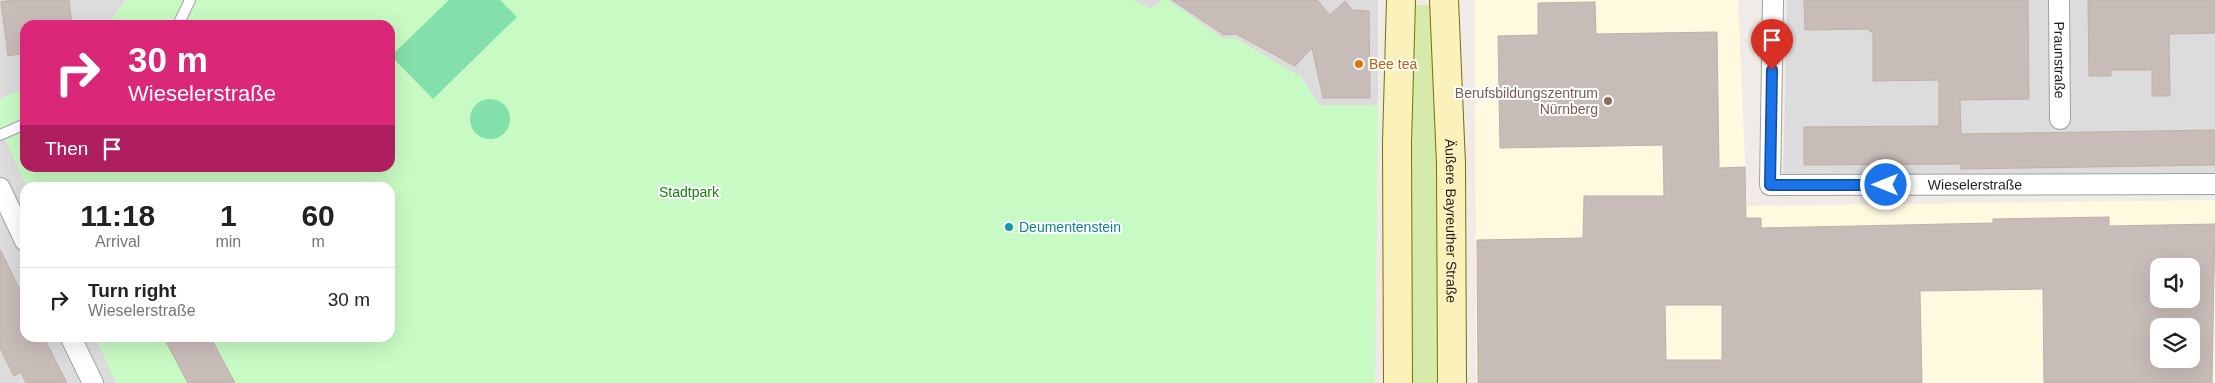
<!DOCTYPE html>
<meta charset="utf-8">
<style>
:root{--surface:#fff;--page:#f6f6f6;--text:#222;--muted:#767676;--line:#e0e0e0}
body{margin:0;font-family:Helvetica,sans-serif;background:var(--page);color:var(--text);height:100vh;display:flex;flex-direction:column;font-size:19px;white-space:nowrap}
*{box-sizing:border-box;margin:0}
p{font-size:16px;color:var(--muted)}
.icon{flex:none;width:28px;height:28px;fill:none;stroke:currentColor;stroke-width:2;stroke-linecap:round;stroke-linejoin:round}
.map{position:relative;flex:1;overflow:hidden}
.side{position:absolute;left:20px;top:182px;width:375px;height:160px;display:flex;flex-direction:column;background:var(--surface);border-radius:15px;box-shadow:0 5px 20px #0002}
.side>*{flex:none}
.top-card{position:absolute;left:20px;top:20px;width:375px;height:152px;border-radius:15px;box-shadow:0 5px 20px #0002;background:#db2777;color:#fff;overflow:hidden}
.fabs{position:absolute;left:2150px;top:258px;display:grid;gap:10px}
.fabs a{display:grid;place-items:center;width:50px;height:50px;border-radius:10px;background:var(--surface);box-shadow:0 5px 20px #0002;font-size:25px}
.pin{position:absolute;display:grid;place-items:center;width:42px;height:42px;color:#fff;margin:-51px -21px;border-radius:50% 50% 50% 0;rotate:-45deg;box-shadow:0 0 5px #0007}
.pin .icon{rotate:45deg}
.me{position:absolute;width:55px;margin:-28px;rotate:270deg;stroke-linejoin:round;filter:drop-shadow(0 0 4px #0008)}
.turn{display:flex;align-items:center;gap:18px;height:105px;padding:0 25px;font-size:22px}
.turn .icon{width:65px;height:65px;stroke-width:2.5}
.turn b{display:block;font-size:35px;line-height:42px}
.then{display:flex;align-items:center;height:48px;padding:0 25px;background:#0003;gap:10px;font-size:19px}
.eta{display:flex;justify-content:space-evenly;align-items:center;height:85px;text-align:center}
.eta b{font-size:30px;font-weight:600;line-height:35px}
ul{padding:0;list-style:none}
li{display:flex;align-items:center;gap:15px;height:65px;padding:0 25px;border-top:1px solid var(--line)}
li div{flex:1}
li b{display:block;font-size:19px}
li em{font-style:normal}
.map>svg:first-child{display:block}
.residential{fill:#dddcdc}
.education{fill:#fff9e0;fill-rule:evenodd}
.grass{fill:#d5eaab}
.park{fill:#c8fac3}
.pitch{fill:#83dfab}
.building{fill:#c8bcb9;stroke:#c2afa8;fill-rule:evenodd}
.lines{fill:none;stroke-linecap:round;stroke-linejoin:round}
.lane-casing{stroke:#a0a0a0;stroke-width:12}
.street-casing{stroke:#a0a0a0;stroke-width:22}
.secondary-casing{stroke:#787004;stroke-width:30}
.lane{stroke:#fff;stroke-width:10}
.street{stroke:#fff;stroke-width:20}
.secondary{stroke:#faf2ba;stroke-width:28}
.route-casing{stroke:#114b97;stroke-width:12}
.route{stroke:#1a73e8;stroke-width:9}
.food-dot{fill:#e8710a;stroke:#fff;stroke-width:2}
.education-dot{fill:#8d6e63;stroke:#fff;stroke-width:2}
.culture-dot{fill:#0f9aa8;stroke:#fff;stroke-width:2}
.labels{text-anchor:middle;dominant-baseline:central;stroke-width:4;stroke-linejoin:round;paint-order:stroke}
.street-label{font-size:14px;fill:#1f1f1f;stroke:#fff}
.food-label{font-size:14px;fill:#c56008;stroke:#fff;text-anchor:start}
.education-label{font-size:14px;fill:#785e54;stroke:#fff;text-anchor:end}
.park-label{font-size:14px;fill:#16800b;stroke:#fff}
.culture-label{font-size:14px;fill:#0d838f;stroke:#fff;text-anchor:start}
</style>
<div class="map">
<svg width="2215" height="383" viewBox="0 0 2215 383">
<rect width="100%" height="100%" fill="#f0ebe6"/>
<path class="residential" d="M0,0H126L107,25H25V88L0,99Z
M1133,0H1163L1151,9Z
M1168,0H1378V106L1319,105L1301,77L1223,39Z
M1787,0H2215V173L1783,179Z
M0,128L27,187L25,188V338H96L116,383H0Z"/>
<path class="education" d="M1477,0H1738L1747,206L2215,200V383H1476L1475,2ZM2159,266H2191V299H2159ZM2159,326H2191V359H2159Z"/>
<path class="grass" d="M1412,5H1432L1438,118L1439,383H1408V134Z"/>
<path class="park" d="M126,0H1133L1151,9L1163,0H1168L1223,39L1235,38L1301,77L1319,105L1378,106L1375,383H116L96,338H390V188L27,187L0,128V99L25,88V168H390V25H107Z"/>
<path class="pitch" d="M449,0H500L517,17L433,99L391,56Z
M470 119a20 20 0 1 1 40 0a20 20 0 1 1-40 0Z"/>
<path class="building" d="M12,0H69L72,25H25V53L8,56L1,2Z
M1172,0H1317L1330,15L1345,1L1352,10L1369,11L1370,98H1323L1312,48L1295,66L1236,34L1224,35Z
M1804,0H2028L2029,99L1960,100L1961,134L2215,130V165L1961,169V164L1804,165V127L1939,126V80L1873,81V32H1870V29L1805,30Z
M2088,0H2215V33L2169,34L2170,96H2152V70H2111V76H2089Z
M1595,2L1596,34L1717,32L1719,168L1745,167L1746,218H1761V228L1993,223V219L2109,217V226L2215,224L2212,383H2044L2043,289L1920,291L1922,383H1478L1477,240L1583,238L1584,196H1664L1663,145L1500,148L1498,36L1538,35V3ZM2159,266H2191V299H2159ZM1665,305H1722V360H1666ZM2159,326H2191V359H2159Z
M0,249L25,300V338H44L67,383H26L21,372L14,376L0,348Z
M164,338H211L235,383H188Z"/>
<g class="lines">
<defs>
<path id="lane" d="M178,25L190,0
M0,135L25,124"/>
<g id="street">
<path id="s1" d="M1773,0L1770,185L2215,184"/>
<path id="s2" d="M2059,0L2060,119"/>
<path d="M0,188L25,241"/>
<path d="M71,338L93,383"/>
</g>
<g id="secondary">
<path id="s3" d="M1444,0L1451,164L1452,383"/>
<path d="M1398,383L1397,143L1401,0"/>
</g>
</defs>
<use href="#lane" class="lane-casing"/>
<use href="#street" class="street-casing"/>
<use href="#secondary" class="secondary-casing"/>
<use href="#lane" class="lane"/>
<use href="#street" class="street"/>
<use href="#secondary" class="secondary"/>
</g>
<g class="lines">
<defs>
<path id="route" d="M1772,70L1770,185H1886"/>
</defs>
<use href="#route" class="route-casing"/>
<use href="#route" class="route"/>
</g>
<circle class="food-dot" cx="1359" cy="64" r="5"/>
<circle class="education-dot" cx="1608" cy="101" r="5"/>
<circle class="culture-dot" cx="1009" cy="227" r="5"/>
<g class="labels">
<g class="street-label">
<text stroke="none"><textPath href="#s2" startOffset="60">Praunstraße</textPath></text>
<text stroke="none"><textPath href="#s1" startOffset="390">Wieselerstraße</textPath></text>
<text stroke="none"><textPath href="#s3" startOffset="221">Äußere Bayreuther Straße</textPath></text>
</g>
<g class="food-label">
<text x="1369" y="64">Bee tea</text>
</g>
<g class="education-label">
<text x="1598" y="93">Berufsbildungszentrum<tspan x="1598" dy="16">Nürnberg</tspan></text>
</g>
<g class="park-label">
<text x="689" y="192">Stadtpark</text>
</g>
<g class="culture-label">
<text x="1019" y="227">Deumentenstein</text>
</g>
</g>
</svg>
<div class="fabs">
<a><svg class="icon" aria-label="sound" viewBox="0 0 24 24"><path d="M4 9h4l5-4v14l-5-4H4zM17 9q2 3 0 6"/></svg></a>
<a><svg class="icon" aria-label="layers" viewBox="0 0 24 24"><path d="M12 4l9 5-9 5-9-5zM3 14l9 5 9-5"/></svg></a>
</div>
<div class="pin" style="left:1772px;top:70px;background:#d93025"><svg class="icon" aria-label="arrive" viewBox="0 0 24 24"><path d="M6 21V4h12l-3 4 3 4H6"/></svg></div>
<svg class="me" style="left:1886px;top:185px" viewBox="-20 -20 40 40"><circle r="17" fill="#1a73e8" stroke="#fff" stroke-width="3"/><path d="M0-11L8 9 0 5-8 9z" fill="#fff"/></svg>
<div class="top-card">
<div class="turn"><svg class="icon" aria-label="right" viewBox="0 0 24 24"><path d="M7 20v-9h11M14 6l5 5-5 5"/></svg><div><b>30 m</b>Wieselerstraße</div></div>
<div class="then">Then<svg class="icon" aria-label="arrive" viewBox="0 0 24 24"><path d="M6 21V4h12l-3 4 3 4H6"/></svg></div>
</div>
<section class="side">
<div class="eta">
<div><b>11:18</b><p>Arrival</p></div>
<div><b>1</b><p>min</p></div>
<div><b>60</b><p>m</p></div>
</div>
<ul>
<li><svg class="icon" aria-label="right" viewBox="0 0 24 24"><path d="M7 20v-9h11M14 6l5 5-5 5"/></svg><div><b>Turn right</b><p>Wieselerstraße</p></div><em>30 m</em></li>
</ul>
</section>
</div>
